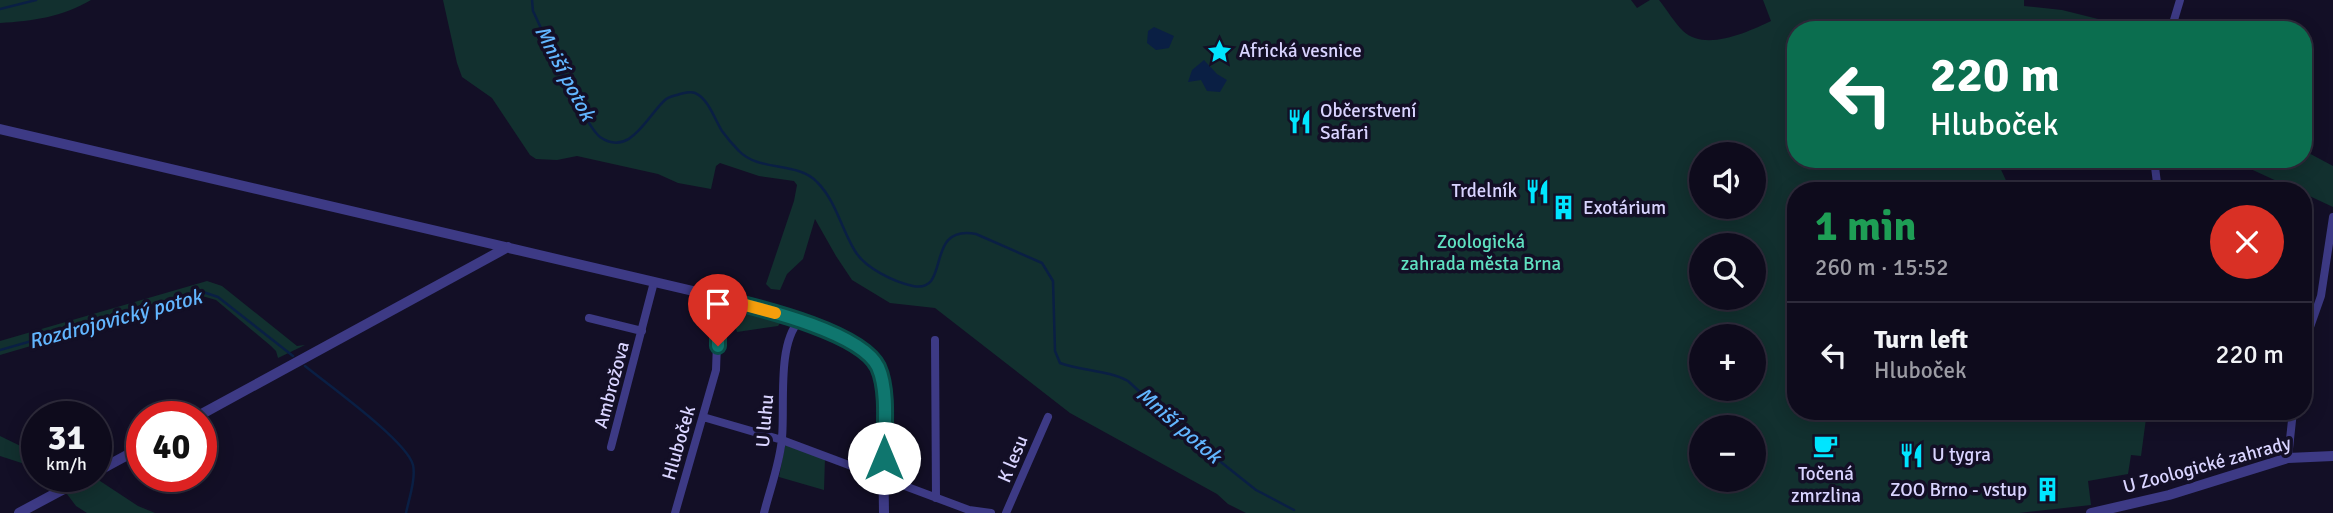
<!DOCTYPE html>
<meta charset="utf-8">
<style>
:root{--surface:#0e0b1c;--page:#171425;--text:#f1f3f6;--muted:#9b9ba3;--line:#2e2b3b}
body{margin:0;font-family:Signika,sans-serif;background:var(--page);color:var(--text);height:100vh;display:flex;flex-direction:column;font-size:26px;white-space:nowrap}
*{box-sizing:border-box;margin:0}
p{font-size:23px;color:var(--muted)}
.icon{flex:none;width:38px;height:38px;fill:none;stroke:currentColor;stroke-width:2;stroke-linecap:round;stroke-linejoin:round}
.map{position:relative;flex:1;overflow:hidden}
.panel{position:absolute;left:1787px;top:182px;width:525px;height:238px;display:flex;flex-direction:column;background:var(--surface);border-radius:28px;box-shadow:0 4px 18px #0003,0 0 0 2px var(--line)}
.panel>*{flex:none}
.top-card{position:absolute;left:1787px;top:21px;width:525px;height:147px;border-radius:28px;box-shadow:0 4px 18px #0003,0 0 0 2px var(--line);background:#0b6e4f;color:#fff;overflow:hidden}
.tools{position:absolute;left:1689px;top:142px;display:grid;gap:14px}
.tools a{display:grid;place-items:center;width:77px;height:77px;border-radius:50%;background:var(--surface);box-shadow:0 4px 18px #0003,0 0 0 2px var(--line);font-size:35px}
.speed{position:absolute;left:21px;top:401px;display:flex;gap:14px;font-size:35px;font-weight:700;text-align:center}
.speed>*{display:grid;place-content:center;width:91px;height:91px;border-radius:50%;background:var(--surface);box-shadow:0 4px 18px #0003,0 0 0 2px var(--line);line-height:1}
.speed small{font-size:18px;font-weight:400}
.speed .limit{border:10px solid #d22;background:#fff;color:#111}
.pin{position:absolute;display:grid;place-items:center;width:60px;height:60px;color:#fff;margin:-72px -30px;border-radius:50% 50% 50% 0;rotate:-45deg;box-shadow:0 0 7px #0007}
.pin .icon{rotate:45deg}
.me{position:absolute;width:77px;margin:-38px;rotate:0deg;stroke-linejoin:round;filter:drop-shadow(0 0 5px #0008)}
.turn{display:flex;align-items:center;gap:24px;height:147px;padding:0 28px;font-size:32px}
.turn .icon{width:91px;height:91px;stroke-width:2.5}
.turn b{display:block;font-size:49px;line-height:60px}
.round{display:grid;place-items:center;flex:none;width:74px;height:74px;border-radius:37px;background:var(--page)}
.headline{display:flex;align-items:center;justify-content:space-between;height:119px;padding:0 28px}
h1{font-size:42px;font-weight:700;line-height:52px;color:#1e9e55}
ul{padding:0;list-style:none}
li{display:flex;align-items:center;gap:21px;height:105px;padding:0 28px;border-top:2px solid var(--line)}
li div{flex:1}
li b{display:block;font-size:26px}
li em{font-style:normal}
.map>svg:first-child{display:block}
.green{fill:#12302f;fill-rule:evenodd}
.water{fill:#0a1f44}
.lines{fill:none;stroke-linecap:round;stroke-linejoin:round}
.stream{stroke:#0a1f44;stroke-width:2.5}
.minor{stroke:#3d3a85;stroke-width:8}
.tertiary{stroke:#3d3a85;stroke-width:10}
.route-casing{stroke:#0a4d48;stroke-width:18}
.route{stroke:#0f766e;stroke-width:12}
.slow{stroke:#f59e0b;stroke-width:12}
.labels{text-anchor:middle;dominant-baseline:central;stroke-width:7;stroke-linejoin:round;paint-order:stroke}
.poi-label{font-size:19px;fill:#d9d4ff;stroke:#130f26;text-anchor:start}
.park-label{font-size:19px;fill:#5fe0c0;stroke:#130f26}
.street-label{font-size:19px;fill:#d9d4ff;stroke:#130f26}
.water-label{font-size:21px;font-style:italic;fill:#62b6ff;stroke:#130f26}
</style>
<div class="map">
<svg width="2333" height="513" viewBox="0 0 2333 513">
<rect width="100%" height="100%" fill="#130f26"/>
<path class="green" d="M0,0H91C62,17 33,21 0,23Z
M443,0H1631L1637,8L1650,0H1659C1667,10 1674,22 1683,31C1705,52 1748,32 1771,21L1763,0H2024V6L2062,10L2142,30H1796V159H1996L2011,191H1796V411H2147L2141,456L2131,455L2128,474L2088,481L2091,505L2019,513H1246L1228,504L1217,494L1070,413L935,308L890,303L852,280L836,256L815,219L803,259L787,274L780,290L771,289L766,284L794,201L797,185L794,181L759,176L720,163L716,166L711,189L678,183L658,174L577,156L557,160L536,159L530,155L492,98L462,77L457,63ZM1701,154H1754V206H1701ZM1701,245H1754V298H1701ZM1701,336H1754V388H1701ZM1701,427H1754V480H1701Z
M2303,150L2333,166V207L2303,193V191H2298L2229,159H2303Z
M207,281L222,286L297,346L305,345L278,358L276,351L271,346L216,300L202,296L0,355V341Z
M736,306L782,320L778,326L737,332L730,310Z
M0,436L37,454V468L0,456Z
M785,445L825,458L824,490L779,477Z
M97,479L138,506L155,513H87L76,506L67,494Z"/>
<path class="water" d="M1154,27L1174,36L1169,48L1156,50L1147,43L1148,31Z
M1204,60L1217,74L1227,80L1220,92L1207,91L1201,80L1188,82L1192,70Z"/>
<g class="lines">
<path class="stream" d="M532,0L533,11C544,34 584,125 600,137C630,158 647,116 665,100C669,96 675,96 680,94C685,93 690,91 695,93C708,98 715,120 722,131C727,138 733,145 739,151C759,172 797,161 817,182C836,201 841,228 855,251C865,268 894,282 913,286C952,294 923,224 976,234L1042,263L1053,281L1055,351L1060,363C1082,371 1108,370 1128,381L1187,435L1256,490L1294,510
M0,9L36,0
M0,350L203,292L218,297L293,356
M305,366C327,384 407,441 413,465C416,478 409,499 406,513"/>
<path class="minor" d="M2171,30L2180,0
M2154,159L2158,191
M589,318L642,331
M935,340L936,498
M2303,347L2321,296L2333,217
M703,417L782,440L969,510L991,513
M611,447L654,282
M2288,458L2293,411
M675,513L716,370L718,316L723,298
M764,513C770,489 780,463 782,438C785,405 777,345 799,321
M1006,513L1048,417"/>
<path class="tertiary" d="M0,129L723,298C761,308 842,328 869,355C876,362 879,370 882,379L884,513
M198,416L508,247
M96,472L142,447
M19,513L88,476
M2091,513L2169,495L2288,458L2333,456"/>
</g>
<g class="lines">
<defs>
<path id="route" d="M718,346V316L723,299C759,308 861,332 878,367C889,391 884,432 884,458"/>
</defs>
<use href="#route" class="route-casing"/>
<use href="#route" class="route"/>
<path class="slow" d="M721,306L723,299L775,313"/>
</g>
<defs>
<symbol id="sight-bare" viewBox="-9 -9 18 18"><path d="M0-6L1.8-2.2L6-1.7L2.9 1.2L3.7 5.4L0 3.3L-3.7 5.4L-2.9 1.2L-6-1.7L-1.8-2.2Z" fill="#00e5ff" stroke="#130f26" stroke-width="2.5" paint-order="stroke"/></symbol>
<symbol id="restaurant-bare" viewBox="-9 -9 18 18"><path d="M-5-6h1v4h1v-4h1v4h1v-4h1v5L-1.5 .5V6h-2V.5L-5-1ZM5-6V6H3V1.5H1.5Q1.5-4 5-6Z" fill="#00e5ff" stroke="#130f26" stroke-width="2.5" paint-order="stroke"/></symbol>
<symbol id="building-bare" viewBox="-9 -9 18 18"><path d="M-4-6H4V6H1V3H-1V6H-4ZM-2.5-4.3h1.7v1.8h-1.7ZM.8-4.3h1.7v1.8H.8ZM-2.5-1h1.7V.8h-1.7ZM.8-1h1.7V.8H.8Z" fill="#00e5ff" stroke="#130f26" stroke-width="2.5" paint-order="stroke"/></symbol>
<symbol id="cafe-bare" viewBox="-9 -9 18 18"><path d="M-5.5-4.5H6V0H3Q3 3.5 0 3.5H-2.5Q-5.5 3.5-5.5 0ZM3-3.2v2h1.7v-2ZM-6 4.5H4V6H-6Z" fill="#00e5ff" stroke="#130f26" stroke-width="2.5" paint-order="stroke"/></symbol>
</defs>
<g fill-rule="evenodd">
<use href="#sight-bare" x="1202" y="34" width="35" height="35"/>
<use href="#restaurant-bare" x="1282" y="104" width="35" height="35"/>
<use href="#restaurant-bare" x="1520" y="174" width="35" height="35"/>
<use href="#building-bare" x="1546" y="190" width="35" height="35"/>
<use href="#cafe-bare" x="1808" y="428" width="35" height="35"/>
<use href="#restaurant-bare" x="1894" y="438" width="35" height="35"/>
<use href="#building-bare" x="2030" y="472" width="35" height="35"/>
</g>
<g class="labels">
<g class="poi-label">
<text x="1239" y="51">Africká vesnice</text>
<text x="1320" y="111">Občerstvení<tspan x="1320" dy="22">Safari</tspan></text>
<text x="1517" y="191" text-anchor="end">Trdelník</text>
<text x="1583" y="208">Exotárium</text>
<text x="1932" y="455">U tygra</text>
<text x="1826" y="474" text-anchor="middle">Točená<tspan x="1826" dy="22">zmrzlina</tspan></text>
<text x="2027" y="490" text-anchor="end">ZOO Brno - vstup</text>
</g>
<g class="park-label">
<text x="1481" y="242">Zoologická<tspan x="1481" dy="22">zahrada města Brna</tspan></text>
</g>
<g class="street-label">
<text transform="translate(612 385) rotate(-75)">Ambrožova</text>
<text transform="translate(765 421) rotate(-85)">U luhu</text>
<text transform="translate(679 443) rotate(-74)">Hluboček</text>
<text transform="translate(1013 459) rotate(-67)">K lesu</text>
<text transform="translate(2207 465) rotate(-15)">U Zoologické zahrady</text>
</g>
<g class="water-label">
<text transform="translate(565 73) rotate(62)">Mniší potok</text>
<text transform="translate(115 319) rotate(-15)">Rozdrojovický potok</text>
<text transform="translate(1179 425) rotate(41)">Mniší potok</text>
</g>
</g>
</svg>
<div class="tools">
<a><svg class="icon" aria-label="sound" viewBox="0 0 24 24"><path d="M4 9h4l5-4v14l-5-4H4zM17 9q2 3 0 6"/></svg></a>
<a><svg class="icon" aria-label="search" viewBox="0 0 24 24"><circle cx="10" cy="10" r="6"/><path d="M15 15l6 6"/></svg></a>
<a>+</a>
<a>−</a>
</div>
<div class="speed"><div>31<small>km/h</small></div><div class="limit">40</div></div>
<div class="pin" style="left:718px;top:346px;background:#d93025"><svg class="icon" aria-label="arrive" viewBox="0 0 24 24"><path d="M6 21V4h12l-3 4 3 4H6"/></svg></div>
<svg class="me" style="left:884px;top:458px" viewBox="-20 -20 40 40"><circle r="19" fill="#fff"/><path d="M0-13L10 11 0 6-10 11z" fill="#0f766e"/></svg>
<div class="top-card">
<div class="turn"><svg class="icon" aria-label="left" viewBox="0 0 24 24"><path d="M17 20v-9H6M10 6l-5 5 5 5"/></svg><div><b>220 m</b>Hluboček</div></div>
</div>
<section class="panel">
<div class="headline"><div><h1>1 min</h1><p>260 m · 15:52</p></div><a class="round" style="background:#d93025;color:#fff"><svg class="icon" aria-label="close" viewBox="0 0 24 24"><path d="M6 6l12 12M18 6L6 18"/></svg></a></div>
<ul>
<li><svg class="icon" aria-label="left" viewBox="0 0 24 24"><path d="M17 20v-9H6M10 6l-5 5 5 5"/></svg><div><b>Turn left</b><p>Hluboček</p></div><em>220 m</em></li>
</ul>
</section>
</div>
